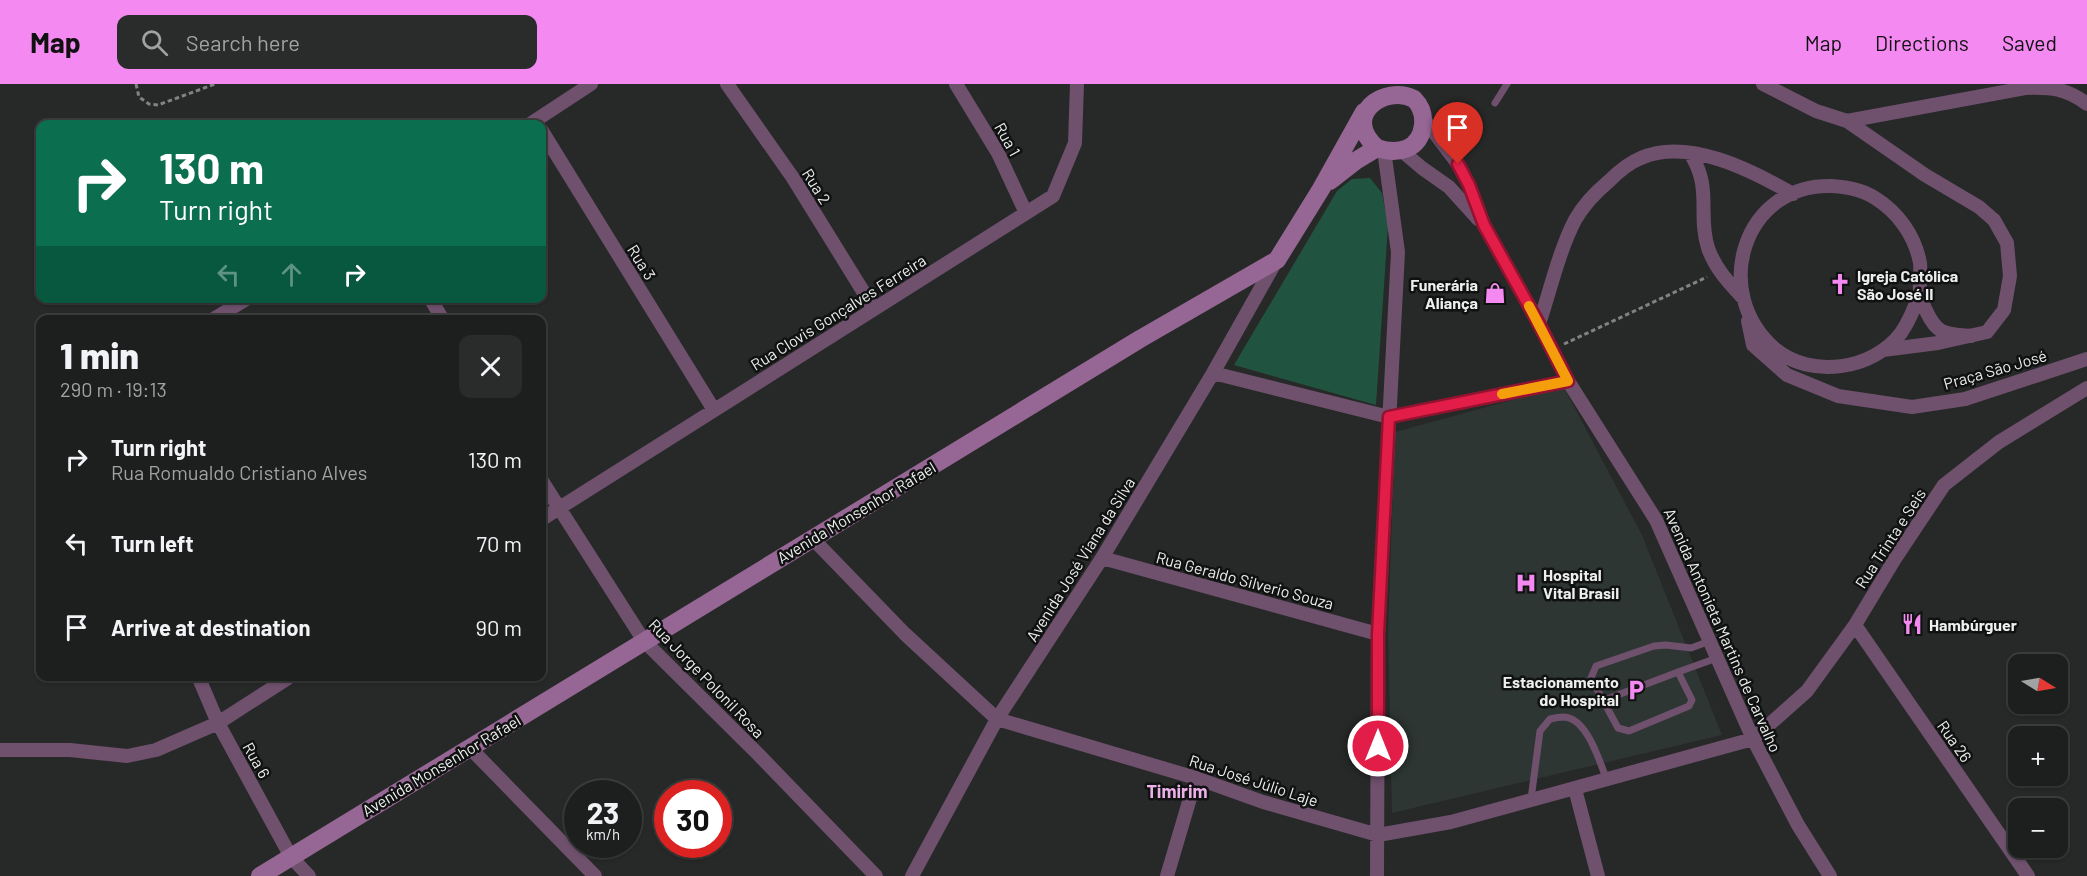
<!DOCTYPE html>
<meta charset="utf-8">
<style>
:root{--surface:#1c1f1d;--page:#292c2a;--text:#f1f3f6;--muted:#a0a2a4;--line:#3a3d3b;--accent:#f389f1}
body{margin:0;font-family:Barlow,sans-serif;background:var(--page);color:var(--text);height:100vh;display:flex;flex-direction:column;font-size:22px;white-space:nowrap}
*{box-sizing:border-box;margin:0}
p{font-size:20px;color:var(--muted)}
.icon{flex:none;width:33px;height:33px;fill:none;stroke:currentColor;stroke-width:2;stroke-linecap:round;stroke-linejoin:round}
.map{position:relative;flex:1;overflow:hidden}
.drawer{position:absolute;left:36px;top:231px;width:510px;height:366px;display:flex;flex-direction:column;background:var(--surface);border-radius:12px;box-shadow:0 2px 4px #0004,0 0 0 2px var(--line)}
.drawer>*{flex:none}
.top-card{position:absolute;left:36px;top:36px;width:510px;height:183px;border-radius:12px;box-shadow:0 2px 4px #0004,0 0 0 2px var(--line);background:#0b6e4f;color:#fff;overflow:hidden}
.needle{width:39px;rotate:101deg}
.fabs{position:absolute;left:2008px;top:570px;display:grid;gap:12px}
.fabs a{display:grid;place-items:center;width:60px;height:60px;border-radius:12px;background:var(--surface);box-shadow:0 2px 4px #0004,0 0 0 2px var(--line);font-size:30px}
.speed{position:absolute;left:564px;top:696px;display:flex;gap:12px;font-size:30px;font-weight:700;text-align:center}
.speed>*{display:grid;place-content:center;width:78px;height:78px;border-radius:50%;background:var(--surface);box-shadow:0 2px 4px #0004,0 0 0 2px var(--line);line-height:1}
.speed small{font-size:15px;font-weight:400}
.speed .limit{border:9px solid #d22;background:#fff;color:#111}
.pin{position:absolute;display:grid;place-items:center;width:51px;height:51px;color:#fff;margin:-62px -26px;border-radius:50% 50% 50% 0;rotate:-45deg;box-shadow:0 0 6px #0007}
.pin .icon{rotate:45deg}
.me{position:absolute;width:66px;margin:-33px;rotate:0deg;stroke-linejoin:round;filter:drop-shadow(0 0 4px #0008)}
.turn{display:flex;align-items:center;gap:21px;height:126px;padding:0 24px;font-size:27px}
.turn .icon{width:78px;height:78px;stroke-width:2.5}
.turn b{display:block;font-size:42px;line-height:51px}
.lanes{display:flex;align-items:center;height:57px;padding:0 24px;background:#0003;justify-content:center;gap:30px;direction:ltr}
.lanes .off{opacity:.35}
.round{display:grid;place-items:center;flex:none;width:63px;height:63px;border-radius:12px;background:var(--page)}
.overview{display:flex;align-items:center;justify-content:space-between;height:102px;padding:0 24px}
h1{font-size:36px;font-weight:800;line-height:45px}
ul{padding:0;list-style:none}
li{display:flex;align-items:center;gap:18px;height:84px;padding:0 24px}
li div{flex:1}
li b{display:block;font-size:22px}
li em{font-style:normal}
header{display:flex;align-items:center;gap:36px;box-sizing:border-box;height:84px;padding:0 30px;background:var(--accent);color:#111}
header strong{font-size:28px}
nav{display:flex;gap:33px;margin-inline-start:auto;font-size:21px}
.search{width:420px;height:54px;background:var(--page);display:flex;align-items:center;gap:15px;box-sizing:border-box;padding:0 21px;border-radius:12px;color:var(--muted);font-size:22px}
.map>svg:first-child{display:block}
.built{fill:#2d3632}
.green{fill:#215440}
.lines{fill:none;stroke-linecap:round;stroke-linejoin:round}
.path{stroke:#818382;stroke-width:3;stroke-dasharray:4.5 3;stroke-linecap:butt}
.lane{stroke:#6f506d;stroke-width:7}
.street{stroke:#6f506d;stroke-width:14}
.secondary{stroke:#966694;stroke-width:18}
.route-casing{stroke:#92132f;stroke-width:15}
.route{stroke:#e11d48;stroke-width:10}
.slow{stroke:#f59e0b;stroke-width:10}
.labels{text-anchor:middle;dominant-baseline:central;stroke-width:5;stroke-linejoin:round;paint-order:stroke}
.street-label{font-size:16px;fill:#edefee;stroke:#101111}
.poi-label{font-size:16px;font-weight:bold;fill:#edefee;stroke:#101111;text-anchor:start}
.neighbourhood-label{font-size:18px;font-weight:bold;fill:#ecb1e9;stroke:#101111}
</style>
<header>
<strong>Map</strong>
<div class="search"><svg class="icon" aria-label="search" viewBox="0 0 24 24"><circle cx="10" cy="10" r="6"/><path d="M15 15l6 6"/></svg>Search here</div>
<nav><a>Map</a><a>Directions</a><a>Saved</a></nav>
</header>
<div class="map">
<svg width="2087" height="792" viewBox="0 0 2087 792">
<rect width="100%" height="100%" fill="#262927"/>
<path class="built" d="M1563,302L1642,451L1722,651L1392,729L1388,547L1395,348Z"/>
<path class="green" d="M1370,94L1382,109L1388,142L1376,321L1234,281L1337,107L1352,95Z"/>
<g class="lines">
<path class="path" d="M136,0L139,13L149,20L158,21L215,0
M1564,260L1707,193"/>
<path class="lane" d="M1495,19L1507,0
M1710,557L1691,564L1666,561L1654,562L1596,582L1591,594L1618,644L1629,647L1689,622L1692,616L1678,588L1717,574
M1602,617L1678,588
M1531,715L1540,647L1550,635C1554,634 1560,633 1564,633C1587,634 1600,678 1607,697"/>
<path class="street" d="M727,0L793,94L874,225
M956,0L998,69L1026,129
M1763,0L1816,27L1847,37L2025,4C2051,3 2066,4 2087,20
M1424,35L1458,80L1469,101L1484,141L1539,240L1568,297L1656,436L1753,655L1798,741L1830,792
M1847,37L1925,91L1979,123L1994,136L2007,159L2010,192L2004,226L1987,248L1938,259L1883,266
M530,40L591,0
M542,47L714,326
M1402,67L1422,84L1449,103L1478,135
M1690,69C1713,105 1697,129 1708,164C1715,184 1728,198 1742,213
M1920,208C1915,223 1910,236 1901,249C1873,286 1811,295 1775,265C1709,208 1744,99 1832,102C1847,103 1863,106 1875,114C1898,128 1915,152 1920,179C1921,188 1919,197 1920,206C1921,218 1930,239 1940,246C1947,251 1962,251 1971,252
M430,214L443,236
M212,236L248,214
M1748,237L1753,261L1787,291L1838,312L1912,323L1965,315L2087,275
M1539,240C1550,207 1559,167 1575,136C1583,122 1596,108 1608,98C1618,88 1628,79 1641,74C1688,53 1753,87 1793,110
M1213,289L1389,333L1568,297
M542,397L644,557L757,669L876,792
M542,435L1053,112L1075,59L1077,0
M812,454L905,550L997,635L1196,694L1263,718L1378,751L1451,738L1753,655L1807,607L1855,541L1896,473L1944,401L1999,358L2087,304
M1102,474L1378,550
M1855,541L2028,792
M198,592L218,639L291,773L309,792
M470,664L595,792
M0,666H70L127,672L156,666L218,639L291,592
M1575,705L1598,792
M912,792L997,635L1102,474L1213,289L1276,177
M1167,792L1196,694
M1377,792L1378,550L1398,168L1384,66"/>
<path class="secondary" d="M1330,97L1357,76L1377,64C1398,71 1420,66 1423,41C1424,31 1421,22 1414,15C1385,0 1340,31 1377,64
M260,792L1140,255L1277,176L1321,105L1364,28"/>
</g>
<g class="lines">
<defs>
<path id="route" d="M1378,662V550L1389,333L1568,297L1539,240L1484,141L1469,101L1458,80"/>
</defs>
<use href="#route" class="route-casing"/>
<use href="#route" class="route"/>
<path class="slow" d="M1502,310L1568,297L1529,222"/>
</g>
<defs>
<symbol id="church-bare" viewBox="-9 -9 18 18"><path d="M-1.2-6h2.4v3.5h3.3v2.4h-3.3V6h-2.4V-.1h-3.3v-2.4h3.3Z" fill="#f389f1" stroke="#101111" stroke-width="2.5" paint-order="stroke"/></symbol>
<symbol id="shop-bare" viewBox="-9 -9 18 18"><path d="M-5-2.5h2.3a2.7 3.5 0 0 1 5.4 0H5L5.5 6h-11ZM-1.5-2.5h3a1.5 2.3 0 0 0-3 0Z" fill="#f389f1" stroke="#101111" stroke-width="2.5" paint-order="stroke"/></symbol>
<symbol id="hospital-bare" viewBox="-9 -9 18 18"><path d="M-5-5h3v3.5h4V-5h3V5h-3V1.5h-4V5h-3Z" fill="#f389f1" stroke="#101111" stroke-width="2.5" paint-order="stroke"/></symbol>
<symbol id="restaurant-bare" viewBox="-9 -9 18 18"><path d="M-5-6h1v4h1v-4h1v4h1v-4h1v5L-1.5 .5V6h-2V.5L-5-1ZM5-6V6H3V1.5H1.5Q1.5-4 5-6Z" fill="#f389f1" stroke="#101111" stroke-width="2.5" paint-order="stroke"/></symbol>
<symbol id="parking-bare" viewBox="-9 -9 18 18"><path d="M-3.5-5.5H1a3.5 3.5 0 0 1 0 7H-1V5.5H-3.5ZM-1-3.4V-.6H.8a1.4 1.4 0 0 0 0-2.8Z" fill="#f389f1" stroke="#101111" stroke-width="2.5" paint-order="stroke"/></symbol>
</defs>
<g fill-rule="evenodd">
<use href="#church-bare" x="1825" y="185" width="30" height="30"/>
<use href="#shop-bare" x="1480" y="194" width="30" height="30"/>
<use href="#hospital-bare" x="1511" y="484" width="30" height="30"/>
<use href="#restaurant-bare" x="1897" y="525" width="30" height="30"/>
<use href="#parking-bare" x="1621" y="591" width="30" height="30"/>
</g>
<g class="labels">
<g class="street-label">
<text transform="translate(1008 55) rotate(61)">Rua 1</text>
<text transform="translate(817 102) rotate(58)">Rua 2</text>
<text transform="translate(642 178) rotate(58)">Rua 3</text>
<text transform="translate(838 228) rotate(-32)">Rua Clovis Gonçalves Ferreira</text>
<text transform="translate(1995 285) rotate(-16)">Praça São José</text>
<text transform="translate(856 428) rotate(-31)">Avenida Monsenhor Rafael</text>
<text transform="translate(1890 454) rotate(-57)">Rua Trinta e Seis</text>
<text transform="translate(1080 475) rotate(-58)">Avenida José Viana da Silva</text>
<text transform="translate(1245 496) rotate(15)">Rua Geraldo Silverio Souza</text>
<text transform="translate(1723 546) rotate(66)">Avenida Antonieta Martins de Carvalho</text>
<text transform="translate(707 594) rotate(46)">Rua Jorge Polonil Rosa</text>
<text transform="translate(1955 657) rotate(55)">Rua 26</text>
<text transform="translate(257 676) rotate(61)">Rua 6</text>
<text transform="translate(441 681) rotate(-31)">Avenida Monsenhor Rafael</text>
<text transform="translate(1254 696) rotate(18)">Rua José Júlio Laje</text>
</g>
<g class="poi-label">
<text x="1857" y="191">Igreja Católica<tspan x="1857" dy="18">São José II</tspan></text>
<text x="1478" y="200" text-anchor="end">Funerária<tspan x="1478" dy="18">Aliança</tspan></text>
<text x="1543" y="490">Hospital<tspan x="1543" dy="18">Vital Brasil</tspan></text>
<text x="1929" y="540">Hambúrguer</text>
<text x="1619" y="597" text-anchor="end">Estacionamento<tspan x="1619" dy="18">do Hospital</tspan></text>
</g>
<g class="neighbourhood-label">
<text x="1177" y="707">Timirim</text>
</g>
</g>
</svg>
<div class="fabs">
<a><svg class="needle" viewBox="-14 -14 28 28"><path d="M0-13l5 13h-10z" fill="#e53935"/><path d="M0 13l5-13h-10z" fill="#a0a2a4"/></svg></a>
<a>+</a>
<a>−</a>
</div>
<div class="speed"><div>23<small>km/h</small></div><div class="limit">30</div></div>
<div class="pin" style="left:1458px;top:80px;background:#d93025"><svg class="icon" aria-label="arrive" viewBox="0 0 24 24"><path d="M6 21V4h12l-3 4 3 4H6"/></svg></div>
<svg class="me" style="left:1378px;top:662px" viewBox="-20 -20 40 40"><circle r="17" fill="#e11d48" stroke="#fff" stroke-width="3"/><path d="M0-11L8 9 0 5-8 9z" fill="#fff"/></svg>
<div class="top-card">
<div class="turn"><svg class="icon" aria-label="right" viewBox="0 0 24 24"><path d="M7 20v-9h11M14 6l5 5-5 5"/></svg><div><b>130 m</b>Turn right</div></div>
<div class="lanes"><svg class="icon off" aria-label="left" viewBox="0 0 24 24"><path d="M17 20v-9H6M10 6l-5 5 5 5"/></svg><svg class="icon off" aria-label="ahead" viewBox="0 0 24 24"><path d="M12 20V5M6 11l6-6 6 6"/></svg><svg class="icon" aria-label="right" viewBox="0 0 24 24"><path d="M7 20v-9h11M14 6l5 5-5 5"/></svg></div>
</div>
<section class="drawer">
<div class="overview"><div><h1>1 min</h1><p>290 m · 19:13</p></div><a class="round"><svg class="icon" aria-label="close" viewBox="0 0 24 24"><path d="M6 6l12 12M18 6L6 18"/></svg></a></div>
<ul>
<li><svg class="icon" aria-label="right" viewBox="0 0 24 24"><path d="M7 20v-9h11M14 6l5 5-5 5"/></svg><div><b>Turn right</b><p>Rua Romualdo Cristiano Alves</p></div><em>130 m</em></li>
<li><svg class="icon" aria-label="left" viewBox="0 0 24 24"><path d="M17 20v-9H6M10 6l-5 5 5 5"/></svg><div><b>Turn left</b></div><em>70 m</em></li>
<li><svg class="icon" aria-label="arrive" viewBox="0 0 24 24"><path d="M6 21V4h12l-3 4 3 4H6"/></svg><div><b>Arrive at destination</b></div><em>90 m</em></li>
</ul>
</section>
</div>
